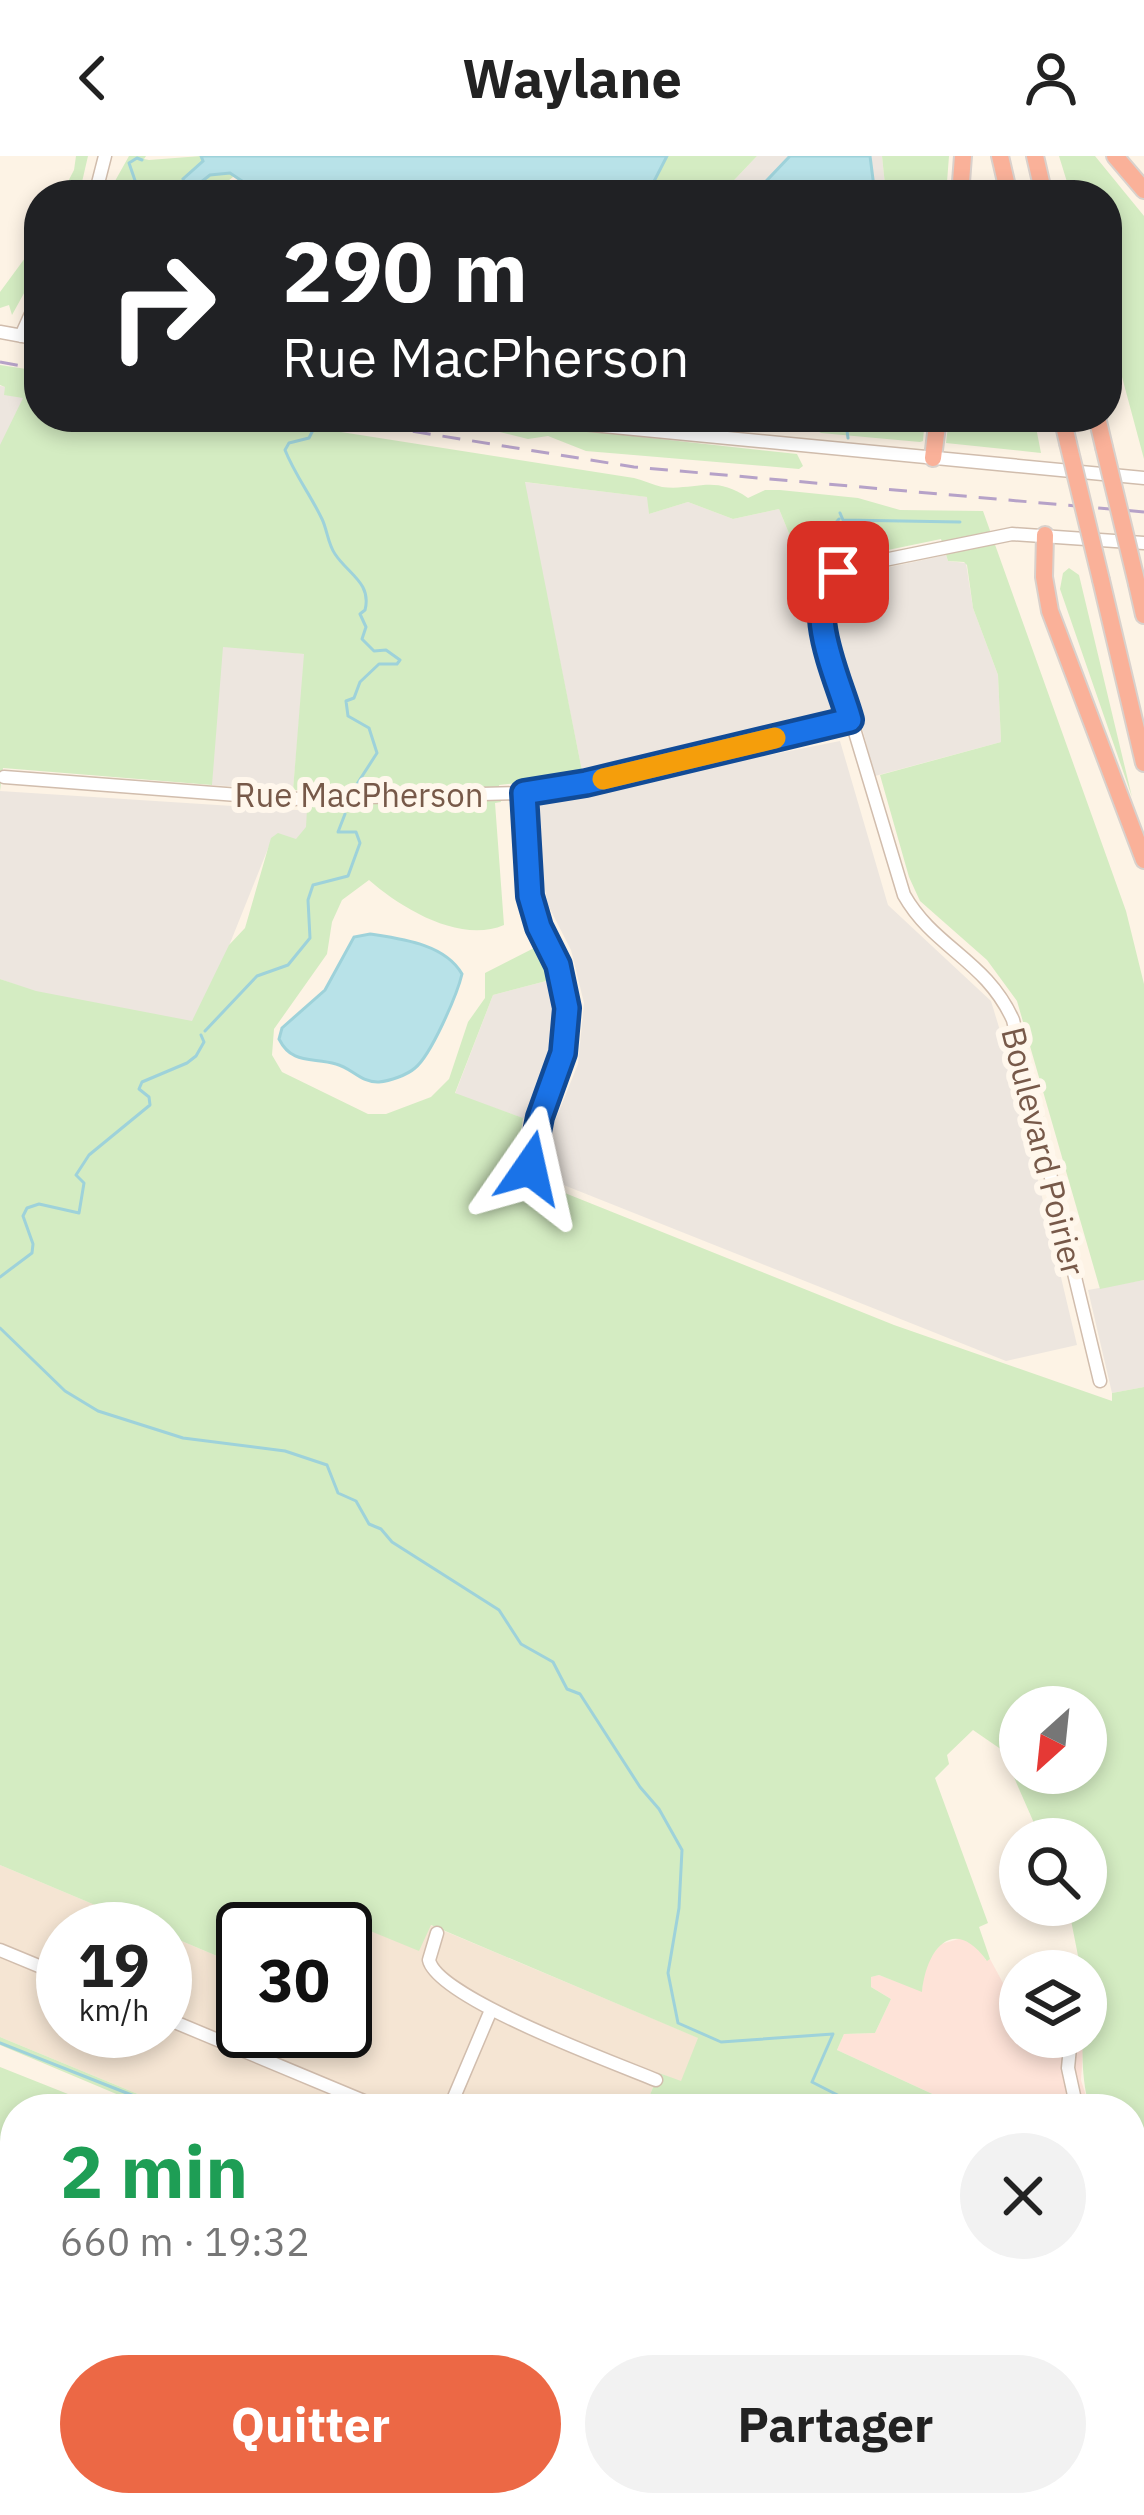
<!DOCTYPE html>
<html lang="fr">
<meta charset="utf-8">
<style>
:root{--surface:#fff;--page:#f2f2f2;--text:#222;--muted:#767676;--accent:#ec6845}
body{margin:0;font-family:"IBM Plex Sans",sans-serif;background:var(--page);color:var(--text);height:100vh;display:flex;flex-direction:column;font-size:45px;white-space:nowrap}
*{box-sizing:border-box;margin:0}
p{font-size:39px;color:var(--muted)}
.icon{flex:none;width:66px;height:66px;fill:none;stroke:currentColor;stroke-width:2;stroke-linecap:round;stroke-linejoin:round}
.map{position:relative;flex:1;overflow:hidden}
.panel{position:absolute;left:0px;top:1938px;width:1146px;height:423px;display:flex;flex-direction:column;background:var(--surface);border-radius:48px 48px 0 0;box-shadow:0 6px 18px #0003}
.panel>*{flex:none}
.top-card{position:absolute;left:24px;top:24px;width:1098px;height:252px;border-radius:48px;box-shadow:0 6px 18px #0003;background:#202124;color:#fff;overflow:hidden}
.needle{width:78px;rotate:207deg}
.tools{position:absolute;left:999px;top:1530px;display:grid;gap:24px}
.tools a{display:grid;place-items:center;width:108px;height:108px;border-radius:50%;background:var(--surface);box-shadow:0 6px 18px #0003;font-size:60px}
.speed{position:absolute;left:36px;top:1746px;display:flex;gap:24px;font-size:60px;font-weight:700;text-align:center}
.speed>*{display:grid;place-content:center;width:156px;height:156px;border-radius:50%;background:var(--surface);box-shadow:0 6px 18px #0003;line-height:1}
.speed small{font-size:30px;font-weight:400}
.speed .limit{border:6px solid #111;border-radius:18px;background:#fff;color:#111}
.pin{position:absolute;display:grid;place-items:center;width:102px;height:102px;color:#fff;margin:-51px;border-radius:24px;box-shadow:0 6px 18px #0006}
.me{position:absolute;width:132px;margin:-66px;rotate:11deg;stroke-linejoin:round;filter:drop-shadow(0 0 9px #0008)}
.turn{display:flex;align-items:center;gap:42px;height:252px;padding:0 60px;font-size:54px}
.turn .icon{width:156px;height:156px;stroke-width:2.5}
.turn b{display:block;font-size:84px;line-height:102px}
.round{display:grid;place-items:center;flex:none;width:126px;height:126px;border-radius:63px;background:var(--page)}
.head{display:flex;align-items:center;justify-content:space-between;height:204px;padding:0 60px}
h1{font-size:72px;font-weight:700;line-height:90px;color:#1e9e55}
.primary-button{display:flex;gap:24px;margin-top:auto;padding:24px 60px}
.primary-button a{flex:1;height:138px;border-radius:72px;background:var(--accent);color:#fff;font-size:48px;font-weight:700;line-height:138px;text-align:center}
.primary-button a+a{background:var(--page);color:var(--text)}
header{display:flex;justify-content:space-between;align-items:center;height:156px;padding:0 60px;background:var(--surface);font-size:54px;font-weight:700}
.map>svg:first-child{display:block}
.residential{fill:#f5e5d3}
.commercial{fill:#fee3d8}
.industrial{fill:#ede6df}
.green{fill:#d4ecc2;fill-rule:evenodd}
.water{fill:#b8e2e8;stroke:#9ed2da;stroke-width:3}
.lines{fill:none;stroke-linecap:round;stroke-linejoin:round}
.stream{stroke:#9ed2da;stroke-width:3}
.minor-casing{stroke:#d1bdad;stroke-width:15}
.major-casing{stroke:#d9d1cc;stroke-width:18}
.highway-casing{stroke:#d9d1cc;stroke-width:20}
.minor{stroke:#fff;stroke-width:12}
.major{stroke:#fed89b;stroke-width:15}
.highway{stroke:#fab199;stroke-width:16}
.rail{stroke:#b6a2c8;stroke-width:3;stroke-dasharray:18 12;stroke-linecap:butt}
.highway-bridge-casing{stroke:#d9d1cc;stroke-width:20;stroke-linecap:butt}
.highway-bridge{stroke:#fab199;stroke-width:16}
.route-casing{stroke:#114b97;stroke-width:30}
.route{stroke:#1a73e8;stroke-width:21}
.slow{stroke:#f59e0b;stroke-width:21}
.labels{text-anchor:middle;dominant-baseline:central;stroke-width:12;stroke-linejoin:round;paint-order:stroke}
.street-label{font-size:33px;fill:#775949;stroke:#fff7ec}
</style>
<header><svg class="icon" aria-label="back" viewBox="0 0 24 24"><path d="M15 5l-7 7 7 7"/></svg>Waylane<svg class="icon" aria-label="person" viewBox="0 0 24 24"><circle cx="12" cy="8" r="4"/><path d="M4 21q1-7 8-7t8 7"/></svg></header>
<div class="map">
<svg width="1144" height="2359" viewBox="0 0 1144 2359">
<rect width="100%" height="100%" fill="#fdf3e5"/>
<path class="residential" d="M0,1709L152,1773H63V1875H165V1778L243,1811V1875H345V1815L363,1771L430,1769L699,1882L681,1926L659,1917L644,1953H174L0,1881Z
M1144,2212V2359H644L641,2346H687L691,2357L727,2346H1131V2217Z"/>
<path class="commercial" d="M962,1782L976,1790L986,1804L990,1803L1003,1827L1020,1819V1881H1084L1081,1924L1090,1953H965L837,1894L844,1878L875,1877L891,1843L871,1831L870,1821L879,1819L922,1835L924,1809L941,1788Z
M1144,1995V2212L1131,2217V1998Z
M15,2307V2346H53L57,2359H0V2312Z
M230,2346H641L644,2359H214L212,2352Z"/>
<path class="industrial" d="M757,0H882L886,39H720Z
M0,230L39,236L0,318Z
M524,326L648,341L649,358L688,346L733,363L779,353L804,414L819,423L810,445L835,538L830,557L583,620Z
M946,399L948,405L966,407L973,452L998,519L1001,586L875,620L828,444L831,434L844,421Z
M222,490L305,498L293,634L211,629Z
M840,585L888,749L991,845L1012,914L1077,1189L1006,1205L551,1024V975L578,908L584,847L571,794L548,749L542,717L538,645Z
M0,635L312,655L303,690H269L188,892L0,823Z
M554,823L557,857L554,895L531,965L455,938L493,839Z
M1144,1124V1231L1112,1237L1088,1134Z"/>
<path class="green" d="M76,0H88L79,39H61L74,14Z
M129,0H146L144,3L149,4L201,0L203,5L191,18L196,33L210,18L231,17L233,21L210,39H116L115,25Z
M667,0H757L720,39H647Z
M882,0H949L946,39H886Z
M1059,0H1095L1144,60V303L1107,165V39H1071Z
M39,83V110L12,159L9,149L0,152V136Z
M0,209L39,215V261H249L305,270L312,267L322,273L634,322C643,324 653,329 662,331C696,335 714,318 748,342L765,334H780L858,342L900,354L983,355L1126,755L1144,828V1124L1100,1133L1017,845L987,804L920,745L909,721L880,619L1001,586L998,519L973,452L967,409L964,406L948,405L941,383L859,400L810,418L804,414L779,353L733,363L688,346L649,358L647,341L525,326L583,620L499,629L501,646L495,647L504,769C460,788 401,752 369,724L342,744L332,766L327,798L274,873L272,899L282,916L368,958H386L431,941L449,923L468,866L485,842V817L540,789L550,824L493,839L455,937L523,962L515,1017L894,1169L1112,1245V1237L1144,1231V1995L1131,1998V1953H1090C1076,1906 1086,1864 1086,1815H1081L1068,1749H1086V1683H1041L1002,1594L973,1574L947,1599L949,1608L935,1622L988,1767L979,1771L990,1803L987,1805C953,1758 926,1794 922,1836L879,1819L871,1821V1831L891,1843L875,1877L844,1878L837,1894L965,1953H644L659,1917L681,1925L698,1882L431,1769L419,1795L363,1772L345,1815V1773H243V1811L165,1778V1773H152L0,1709V823L36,835L192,865L229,789L245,772L271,682L278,677L296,683L306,671L308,635L293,634L304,498L223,491L212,629L3,612L0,635V289L23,242L4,239L5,231L0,229ZM1020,1551H1086V1617H1020Z
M602,261H925L923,285L920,286L821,277L807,269L756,275Z
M949,261H1034L1041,297L946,287Z
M478,263L797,298L803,310L799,313L586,295L548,280L528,283L479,271Z
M1069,412L1079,419L1132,641L1060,433L1063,417Z
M0,1881L174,1953H152L0,1889Z
M0,1911L73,1940L65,1953H15V2307L0,2312Z
M53,2346H230L212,2352L214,2359H170L166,2347L128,2359H57Z"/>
<path class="water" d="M201,0H667L647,39H263L230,17L210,19L187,37L183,23L203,5Z
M790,0H870L875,39H753Z
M370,778C402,783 445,788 462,818C457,839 431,899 415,912C407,919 390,925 379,926C361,927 352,912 336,908C312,901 292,909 279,883L282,872L325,834L354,781Z"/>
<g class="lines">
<path class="stream" d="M140,39L129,7L137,2L142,4
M845,261L848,282
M315,270L309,282L289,287L285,294C295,319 310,338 322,363C327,373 328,388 335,398C348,418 372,427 365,454L360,458L366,471L362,483L374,495L386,494L400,504L397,508H379L360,526L354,542L346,545L348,560L369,572L377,597L357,628
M840,357L843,364L960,366
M815,406L817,388L839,363
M205,875L257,820L288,809L310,782L308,744L313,729L348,720L360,687L356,676H338L345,658
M0,1121L32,1097L33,1088L23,1060L27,1052L39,1048L79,1057L84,1027L76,1019L89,999L150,949L149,941L139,933L142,926L187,907L196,900L204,886L201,879
M0,1172L65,1235L98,1255L183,1282L285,1295L327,1309L338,1337L356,1345L369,1368L381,1373L392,1386L499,1454L521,1488L553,1506L567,1533L580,1538L640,1631L659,1653L682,1694L679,1752L668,1817L678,1867L721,1886L833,1878L812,1926L865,1953
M0,1887L167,1953"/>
<defs>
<path id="minor" d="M95,39L105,0
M0,176L39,183
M21,180L39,140
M509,261L1144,322
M4,621L290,643L524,637L587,627L850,564
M524,637L530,740L539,771L558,809L567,852L563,897L540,961L530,1012
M1100,1225L1013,864C986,804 934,792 904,739L823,470C817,444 821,426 845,412L1012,378L1144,387
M437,1777L429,1804C437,1842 615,1907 656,1924
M0,1794L63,1820
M165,1862L383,1953
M1071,1881L1068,1912L1077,1953
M449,1953L491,1854
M1140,2275L1144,2288
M586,2346L602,2359
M697,2346L701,2359
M976,2346L980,2359
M880,2359L921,2346"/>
<path id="major" d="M1131,2133L1144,2129
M1131,2150L1144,2146
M425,2359L465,2346
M477,2359L518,2346"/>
<path id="highway" d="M1000,0L1009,39
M1035,0L1044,39
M1115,0L1144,34
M960,39L963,0
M1062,261L1068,287
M1097,261L1104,291
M933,302L938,261
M1045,379L1044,421L1050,455L1144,704
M1101,424L1144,607
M1137,428L1144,459"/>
</defs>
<use href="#minor" class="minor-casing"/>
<use href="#major" class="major-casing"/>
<use href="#highway" class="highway-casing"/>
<use href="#minor" class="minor"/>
<use href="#major" class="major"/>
<use href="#highway" class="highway"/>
<path class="rail" d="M0,206L39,213
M324,261L634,311L1144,356"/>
<defs>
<path id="highway-bridge" d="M1068,287L1101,424
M1104,291L1137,428"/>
</defs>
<use href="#highway-bridge" class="highway-bridge-casing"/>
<use href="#highway-bridge" class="highway-bridge"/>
</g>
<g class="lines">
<defs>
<path id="route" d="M530,1012L540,961L563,897L567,852L558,809L539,771L530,740L524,637L586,627L850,564C839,523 800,447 838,416"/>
</defs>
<use href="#route" class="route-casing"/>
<use href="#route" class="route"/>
<path class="slow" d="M603,623L775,582"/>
</g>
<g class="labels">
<g class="street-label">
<text x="359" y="638">Rue MacPherson</text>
<text transform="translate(1044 995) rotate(76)">Boulevard Poirier</text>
</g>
</g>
</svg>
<div class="tools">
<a><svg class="needle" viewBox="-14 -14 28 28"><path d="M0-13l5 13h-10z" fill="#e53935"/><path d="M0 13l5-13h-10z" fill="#767676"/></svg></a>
<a><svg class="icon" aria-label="search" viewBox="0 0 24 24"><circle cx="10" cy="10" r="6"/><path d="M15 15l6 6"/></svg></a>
<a><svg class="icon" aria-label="layers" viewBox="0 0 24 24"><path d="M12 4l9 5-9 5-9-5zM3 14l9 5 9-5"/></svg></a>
</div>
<div class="speed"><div>19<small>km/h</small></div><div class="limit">30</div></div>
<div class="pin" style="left:838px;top:416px;background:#d93025"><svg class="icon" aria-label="arrive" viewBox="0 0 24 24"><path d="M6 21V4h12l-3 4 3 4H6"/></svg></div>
<svg class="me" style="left:530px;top:1012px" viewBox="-20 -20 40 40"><path d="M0-17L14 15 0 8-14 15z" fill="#1a73e8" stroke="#fff" stroke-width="4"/></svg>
<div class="top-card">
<div class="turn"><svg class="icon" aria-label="right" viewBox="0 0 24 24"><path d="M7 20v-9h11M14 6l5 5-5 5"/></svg><div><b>290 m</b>Rue MacPherson</div></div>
</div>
<section class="panel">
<div class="head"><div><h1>2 min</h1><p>660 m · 19:32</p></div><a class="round"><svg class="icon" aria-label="close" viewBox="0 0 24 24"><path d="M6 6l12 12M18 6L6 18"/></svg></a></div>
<div class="primary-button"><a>Quitter</a><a>Partager</a></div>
</section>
</div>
